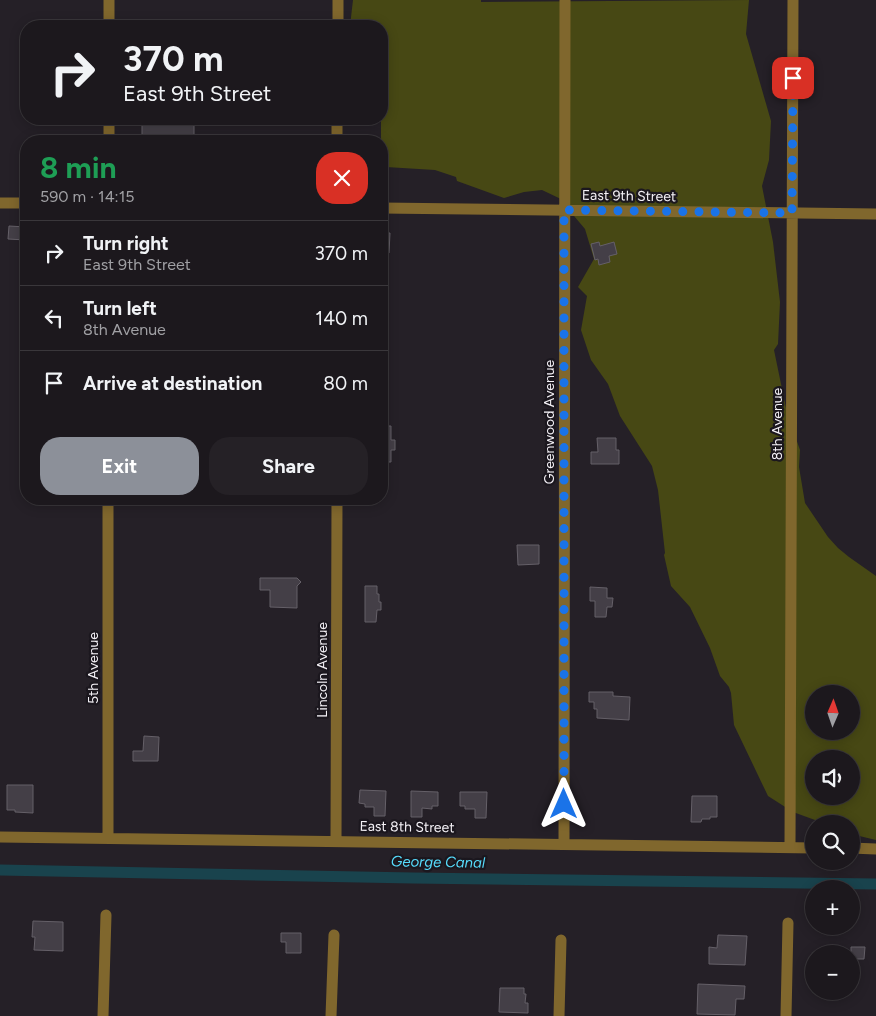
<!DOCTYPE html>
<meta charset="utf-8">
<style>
:root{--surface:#1c181d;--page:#252126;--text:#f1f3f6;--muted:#a0a0a4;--line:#3a373b;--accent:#8c9099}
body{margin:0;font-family:Figtree,sans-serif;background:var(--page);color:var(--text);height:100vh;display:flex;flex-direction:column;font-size:19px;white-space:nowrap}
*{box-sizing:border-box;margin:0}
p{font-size:16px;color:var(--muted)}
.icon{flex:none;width:28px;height:28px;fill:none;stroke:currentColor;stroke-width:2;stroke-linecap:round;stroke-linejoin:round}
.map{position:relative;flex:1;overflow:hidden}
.details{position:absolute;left:20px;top:135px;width:368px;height:370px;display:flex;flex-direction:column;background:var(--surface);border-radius:20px;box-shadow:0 2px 12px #0003,0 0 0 1px var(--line)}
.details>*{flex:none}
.top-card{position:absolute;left:20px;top:20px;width:368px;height:105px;border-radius:20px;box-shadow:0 2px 12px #0003,0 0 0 1px var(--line);background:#1c181d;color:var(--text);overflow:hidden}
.needle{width:32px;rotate:2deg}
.controls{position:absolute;left:805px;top:685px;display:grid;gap:10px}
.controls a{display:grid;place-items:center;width:55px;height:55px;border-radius:50%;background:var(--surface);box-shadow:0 2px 12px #0003,0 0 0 1px var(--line);font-size:25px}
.pin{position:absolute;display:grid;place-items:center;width:42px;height:42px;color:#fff;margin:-21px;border-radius:10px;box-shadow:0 2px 8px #0006}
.me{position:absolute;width:55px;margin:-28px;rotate:0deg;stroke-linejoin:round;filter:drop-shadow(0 0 4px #0008)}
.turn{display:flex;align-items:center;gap:18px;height:105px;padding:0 20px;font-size:22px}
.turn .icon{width:65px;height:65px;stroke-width:2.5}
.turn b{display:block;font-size:35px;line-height:42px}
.round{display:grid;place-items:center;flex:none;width:52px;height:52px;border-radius:20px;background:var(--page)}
.overview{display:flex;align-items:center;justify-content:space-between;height:85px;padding:0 20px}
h1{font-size:30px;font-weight:700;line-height:38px;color:#1e9e55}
.primary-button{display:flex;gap:10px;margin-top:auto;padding:10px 20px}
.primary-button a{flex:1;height:58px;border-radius:20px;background:var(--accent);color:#fff;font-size:20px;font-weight:700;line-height:58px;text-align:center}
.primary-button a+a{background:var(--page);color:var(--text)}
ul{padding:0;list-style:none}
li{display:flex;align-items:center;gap:15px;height:65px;padding:0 20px;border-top:1px solid var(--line)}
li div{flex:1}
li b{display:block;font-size:19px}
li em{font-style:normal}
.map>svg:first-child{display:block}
.green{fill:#474814;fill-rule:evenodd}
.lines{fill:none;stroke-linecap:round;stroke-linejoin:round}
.canal{stroke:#19434d;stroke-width:11}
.building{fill:#443f47;stroke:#656068}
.minor{stroke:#80672d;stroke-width:11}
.route{stroke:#1a73e8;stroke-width:9;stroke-dasharray:0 16.2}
.labels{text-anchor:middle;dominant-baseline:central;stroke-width:4.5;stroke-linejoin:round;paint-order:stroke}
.street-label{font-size:14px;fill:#f4f1f6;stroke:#1b171e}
.water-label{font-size:15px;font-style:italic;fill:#56dbfb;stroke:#1b171e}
</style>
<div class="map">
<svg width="876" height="1016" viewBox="0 0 876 1016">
<rect width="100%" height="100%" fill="#252027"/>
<path class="green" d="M353,0H481V2L749,0L746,34L771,121L769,160L762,186L773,242L780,302L778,344L774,350L787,413L800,450L799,467L805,503L828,537L838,548L849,557L876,576V840L851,834V824H826L793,812L768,796L734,725L731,693L729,687L720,676L710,648L690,607L671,586L664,555L665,553L658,490L652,466L620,416L608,384L591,360L581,330L587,296L578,287L594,259L585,229L569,210L563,200L542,190L524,192L504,198L457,181L456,177L435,170L386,167L381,151V26H350ZM814,694H851V731H814ZM814,759H851V796H814Z"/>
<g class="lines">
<path class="canal" d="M0,870L413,878L876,884"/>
</g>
<path class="building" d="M142,119H182L183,124H194V136H142Z
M9,226L26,227V240L8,239Z
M381,233H390L389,253H381Z
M599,242L600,246L614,242L617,254L609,256L610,262L599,265L598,259L595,260L591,244Z
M381,426H391V440H395V450H391V462H381Z
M597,438H616V450H619V464H591V452H598Z
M517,545H539V564L518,565Z
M260,578H297L301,582L297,586V608L270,607V590H260Z
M365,586H377V594H379V602H381V610H377L376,622H365Z
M590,587L607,588V598H613L612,607H607L606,617H595V601H590Z
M589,692H613V696L630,697L629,720L597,718V709H594V702H589Z
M144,736L159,737L158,761H133V751H143Z
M7,785H33V813L15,812V810H7Z
M360,790L386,791L385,816H374V807H365V804L359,803Z
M411,791L438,792V806H432V809L422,808V817H411Z
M460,792H487L486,818H475V809H465V806H460Z
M692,796H717V817H710V819H702L701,822H691Z
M33,921L63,922V951L34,950L35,937H32Z
M281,933H301V953H286V942H281Z
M718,935L747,936L745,965L709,964V947L717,948Z
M851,947H865L864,959H851Z
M698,984L745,986L744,999H736L735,1015L697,1014Z
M500,988H524V994H526L525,1003H528V1013L499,1012Z"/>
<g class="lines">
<path class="minor" d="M109,26V0
M338,26V0
M109,141V119
M337,141V119
M0,203H26
M381,208L876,214
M0,837L814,848
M108,838V499
M336,841L337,499
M564,844L565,0
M790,847L793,0
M851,848L876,849
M103,1016L106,915
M331,1016L334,935
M559,1016L561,940
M786,1016L788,923"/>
</g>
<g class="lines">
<path class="route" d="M564,804V210L792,213L793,78"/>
</g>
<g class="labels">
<g class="street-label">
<text transform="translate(629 196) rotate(1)">East 9th Street</text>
<text transform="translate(549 422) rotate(-90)">Greenwood Avenue</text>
<text transform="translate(777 424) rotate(-90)">8th Avenue</text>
<text transform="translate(93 668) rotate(-90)">5th Avenue</text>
<text transform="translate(322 670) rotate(-90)">Lincoln Avenue</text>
<text transform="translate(407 827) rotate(1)">East 8th Street</text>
</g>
<g class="water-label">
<text transform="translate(438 862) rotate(1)">George Canal</text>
</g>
</g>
</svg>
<div class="controls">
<a><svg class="needle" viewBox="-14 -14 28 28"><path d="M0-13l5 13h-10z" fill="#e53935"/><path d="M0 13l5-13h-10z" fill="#a0a0a4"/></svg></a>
<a><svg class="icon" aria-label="sound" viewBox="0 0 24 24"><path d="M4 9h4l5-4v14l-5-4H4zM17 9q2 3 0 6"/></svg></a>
<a><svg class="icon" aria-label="search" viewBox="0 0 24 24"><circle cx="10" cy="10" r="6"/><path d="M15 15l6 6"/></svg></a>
<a>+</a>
<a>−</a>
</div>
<div class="pin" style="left:793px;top:78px;background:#d93025"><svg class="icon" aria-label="arrive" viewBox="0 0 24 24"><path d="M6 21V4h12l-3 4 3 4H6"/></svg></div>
<svg class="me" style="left:564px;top:804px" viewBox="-20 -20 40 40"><path d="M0-17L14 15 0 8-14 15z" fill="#1a73e8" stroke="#fff" stroke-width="4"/></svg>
<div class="top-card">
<div class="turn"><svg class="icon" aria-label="right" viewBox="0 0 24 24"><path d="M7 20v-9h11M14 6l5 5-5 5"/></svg><div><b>370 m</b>East 9th Street</div></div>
</div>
<section class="details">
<div class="overview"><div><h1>8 min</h1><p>590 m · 14:15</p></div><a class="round" style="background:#d93025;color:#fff"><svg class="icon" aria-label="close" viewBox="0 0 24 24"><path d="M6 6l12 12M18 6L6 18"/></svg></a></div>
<ul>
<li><svg class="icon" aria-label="right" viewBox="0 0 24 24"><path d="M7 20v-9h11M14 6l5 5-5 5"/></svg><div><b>Turn right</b><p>East 9th Street</p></div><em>370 m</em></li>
<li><svg class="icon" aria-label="left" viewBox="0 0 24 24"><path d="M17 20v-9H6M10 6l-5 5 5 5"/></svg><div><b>Turn left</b><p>8th Avenue</p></div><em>140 m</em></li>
<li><svg class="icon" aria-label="arrive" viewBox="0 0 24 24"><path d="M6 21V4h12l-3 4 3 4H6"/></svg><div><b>Arrive at destination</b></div><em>80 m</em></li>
</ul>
<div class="primary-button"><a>Exit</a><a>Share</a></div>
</section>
</div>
